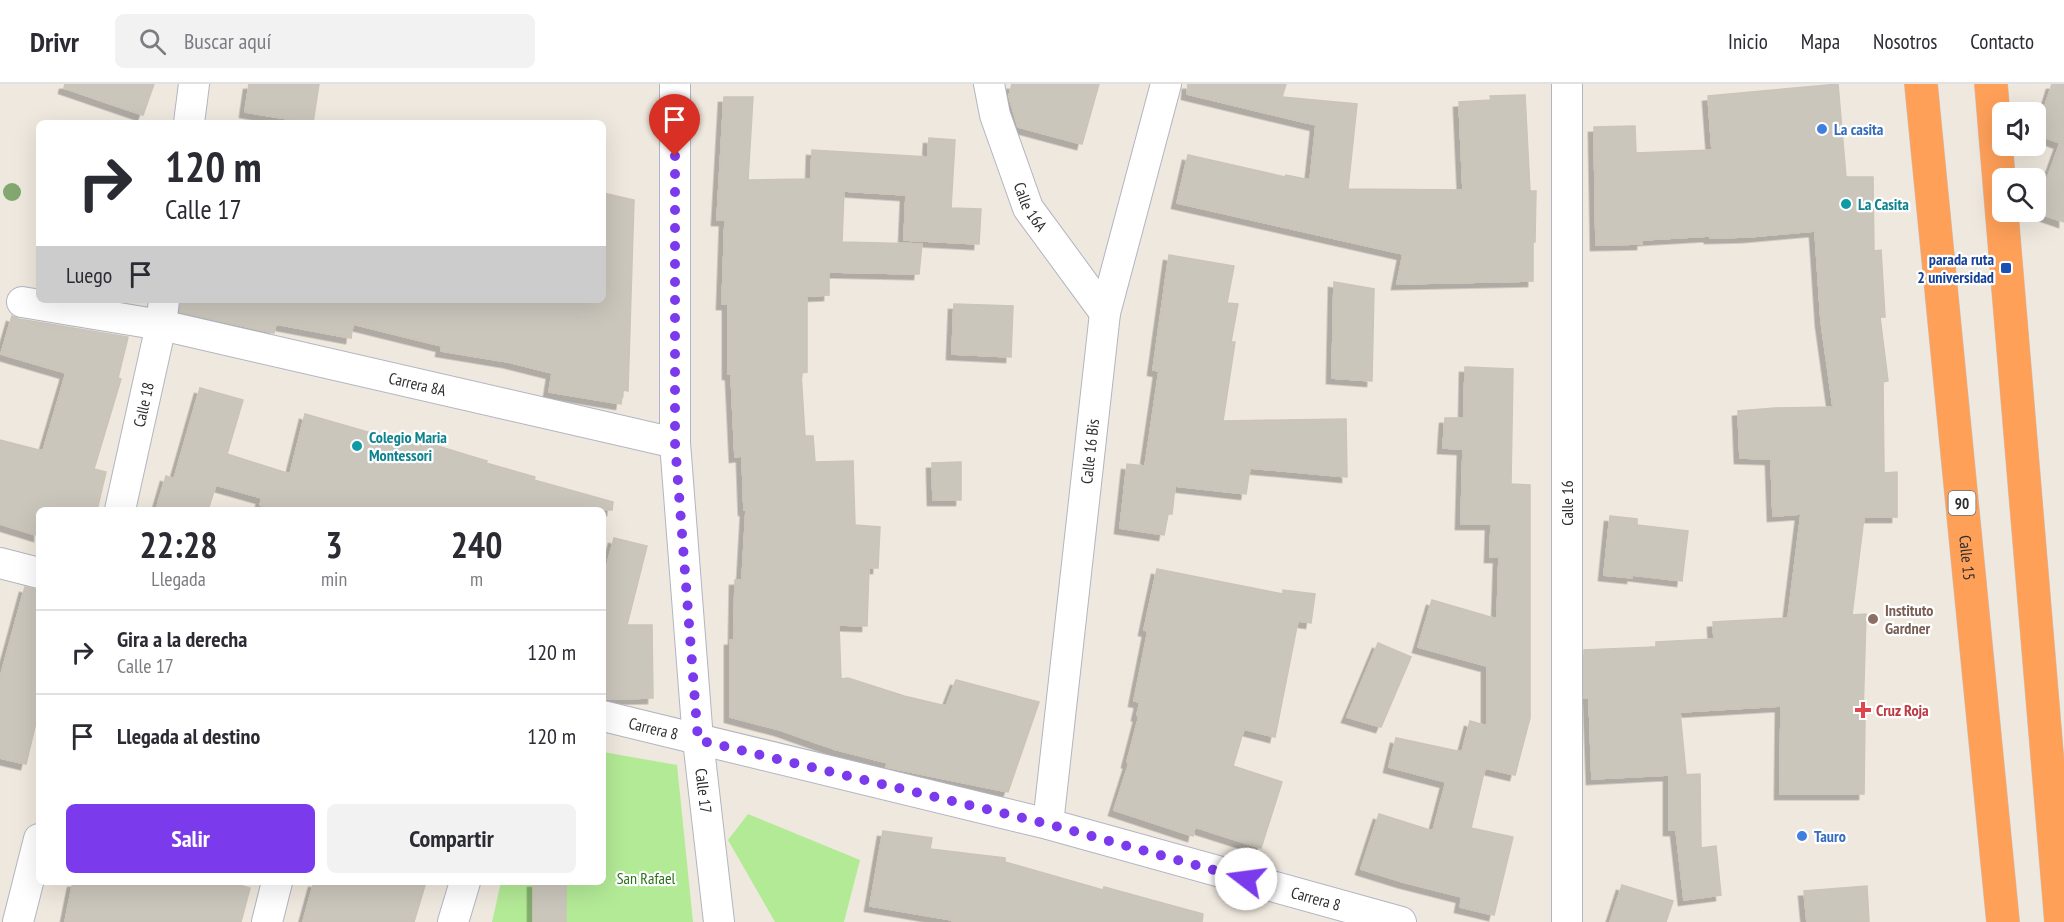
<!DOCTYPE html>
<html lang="es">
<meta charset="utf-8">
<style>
:root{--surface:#fff;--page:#f2f2f3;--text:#2b2b33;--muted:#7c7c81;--line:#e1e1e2;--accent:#7c3aed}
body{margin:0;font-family:"PT Sans Narrow",sans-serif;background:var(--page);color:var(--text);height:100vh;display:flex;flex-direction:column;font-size:22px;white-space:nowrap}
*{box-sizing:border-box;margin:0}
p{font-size:20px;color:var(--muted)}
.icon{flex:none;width:33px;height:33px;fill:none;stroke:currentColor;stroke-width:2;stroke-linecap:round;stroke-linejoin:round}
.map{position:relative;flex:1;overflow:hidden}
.details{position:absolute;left:36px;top:423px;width:570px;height:378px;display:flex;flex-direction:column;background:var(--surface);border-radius:9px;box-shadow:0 6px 24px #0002}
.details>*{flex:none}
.top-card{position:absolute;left:36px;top:36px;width:570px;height:183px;border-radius:9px;box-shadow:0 6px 24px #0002;background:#fff;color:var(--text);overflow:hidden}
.tools{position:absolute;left:1992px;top:18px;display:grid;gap:12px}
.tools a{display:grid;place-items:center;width:54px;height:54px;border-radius:9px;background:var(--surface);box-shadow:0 6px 24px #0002;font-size:30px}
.pin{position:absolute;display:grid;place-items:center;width:51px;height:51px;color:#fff;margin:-62px -26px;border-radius:50% 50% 50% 0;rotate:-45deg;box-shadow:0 0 6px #0007}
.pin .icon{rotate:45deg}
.me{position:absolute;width:66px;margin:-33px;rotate:285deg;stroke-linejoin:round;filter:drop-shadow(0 0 4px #0008)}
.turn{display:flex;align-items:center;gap:21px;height:126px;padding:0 30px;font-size:27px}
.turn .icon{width:78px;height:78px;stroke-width:2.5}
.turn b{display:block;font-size:42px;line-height:51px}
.then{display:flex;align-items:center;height:57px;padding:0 30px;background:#0003;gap:12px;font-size:22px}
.eta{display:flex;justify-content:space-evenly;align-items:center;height:102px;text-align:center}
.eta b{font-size:36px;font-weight:600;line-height:42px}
.cta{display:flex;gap:12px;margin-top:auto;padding:12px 30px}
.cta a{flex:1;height:69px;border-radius:9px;background:var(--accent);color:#fff;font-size:24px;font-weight:600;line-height:69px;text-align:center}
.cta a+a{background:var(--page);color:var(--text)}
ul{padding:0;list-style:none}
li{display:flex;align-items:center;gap:18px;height:84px;padding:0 30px;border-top:2px solid var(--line)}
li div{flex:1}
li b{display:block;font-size:22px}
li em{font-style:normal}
header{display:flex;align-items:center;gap:36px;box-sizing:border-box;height:84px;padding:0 30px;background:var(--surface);border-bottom:2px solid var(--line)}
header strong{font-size:28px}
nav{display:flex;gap:33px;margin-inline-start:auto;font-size:21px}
.search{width:420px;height:54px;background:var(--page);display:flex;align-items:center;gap:15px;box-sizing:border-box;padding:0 21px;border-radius:9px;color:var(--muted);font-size:22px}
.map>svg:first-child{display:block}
.green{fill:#b3ea96}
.building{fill:#cbc6bc;stroke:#cbc4b7;stroke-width:1.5;filter:url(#shadow)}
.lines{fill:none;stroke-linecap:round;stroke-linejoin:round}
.street-casing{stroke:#b2b5c1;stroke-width:32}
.highway-casing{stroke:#c8c8c8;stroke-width:34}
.street{stroke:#fff;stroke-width:30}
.highway{stroke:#ffa059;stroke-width:33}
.tree{fill:#82a76f}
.route{stroke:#7c3aed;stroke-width:10;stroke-dasharray:0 18}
.shop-dot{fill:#3f7fe0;stroke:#fff;stroke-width:2}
.culture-dot{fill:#0f9aa8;stroke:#fff;stroke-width:2}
.transit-dot{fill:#1a4fb4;stroke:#fff;stroke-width:2}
.education-dot{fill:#8d6e63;stroke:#fff;stroke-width:2}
.health-dot{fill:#e0444e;stroke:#fff;stroke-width:2}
.labels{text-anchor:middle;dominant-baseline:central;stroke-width:4.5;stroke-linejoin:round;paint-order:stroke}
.shield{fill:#fff;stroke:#6c6c6c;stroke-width:1.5}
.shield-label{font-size:15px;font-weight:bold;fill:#2d2d2d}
.shop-label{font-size:16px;font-weight:bold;fill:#366cbe;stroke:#fff;text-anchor:start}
.culture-label{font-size:16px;font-weight:bold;fill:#0d838f;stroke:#fff;text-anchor:start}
.street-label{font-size:16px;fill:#2d2d2d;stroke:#fff}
.transit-label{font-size:16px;font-weight:bold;fill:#164399;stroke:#fff;text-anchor:end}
.education-label{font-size:16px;font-weight:bold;fill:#785e54;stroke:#fff;text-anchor:start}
.health-label{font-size:16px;font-weight:bold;fill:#be3a42;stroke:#fff;text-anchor:start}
.park-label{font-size:16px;fill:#287214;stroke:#fff}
</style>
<header>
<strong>Drivr</strong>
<div class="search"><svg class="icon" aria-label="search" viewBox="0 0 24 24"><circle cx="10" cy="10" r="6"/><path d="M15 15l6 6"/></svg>Buscar aquí</div>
<nav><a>Inicio</a><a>Mapa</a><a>Nosotros</a><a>Contacto</a></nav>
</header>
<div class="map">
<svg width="2064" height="838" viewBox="0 0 2064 838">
<defs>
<filter id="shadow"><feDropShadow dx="-5.5" dy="5.5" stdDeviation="0" flood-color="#0004"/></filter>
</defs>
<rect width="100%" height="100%" fill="#efe8de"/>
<path class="green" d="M603,668L677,681L693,838H492L501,798H603Z
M748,730L860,776L844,838H775L728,756Z"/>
<path class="building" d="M65,0H154L143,31L64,4Z
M249,0H319L313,39L245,28Z
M1012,0H1099L1082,60L1018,43L1009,12Z
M1188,0H1286L1282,13L1357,20L1348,105L1463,106L1459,18L1491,16L1490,12L1525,11L1530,107H1536L1535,158H1533V197L1397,200L1403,170L1177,119L1188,71L1285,93L1286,91L1310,96L1316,41L1187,10Z
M1838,0L1846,93H1873L1874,167L1881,166L1885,233H1880L1888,297L1883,298L1884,389L1897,388V433H1864L1852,531L1866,530L1863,632H1865L1864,710H1780L1781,622L1680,628L1686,690L1679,691L1700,690L1701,764L1716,762L1721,811L1684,816L1676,746H1669V691L1592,695L1589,614H1584V566L1656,563V558L1714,555L1713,538L1788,534L1801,430L1773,432L1771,375L1740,374L1738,327L1775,324L1833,323L1821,237L1815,147L1748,153L1710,154V152L1642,156V160L1596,161L1594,43L1635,42L1636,69L1712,66L1708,12Z
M2052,0H2064V138L2035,128L2060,59L2036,50Z
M724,13H753L748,96L811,95L812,66L928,73L929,54L955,56L951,124L981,125L979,160L904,156L906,111L844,107L842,158L922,160L919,190L829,188V211L807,212V288L801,289L805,352H813L815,378L853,377L855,441L880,443L878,484H869L867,542L839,541L841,595L848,594L904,612L946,622L956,596L1039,618L1008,708L886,683L888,679L834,665L780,646L730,633V556H734L735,496H742L746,426H744L742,372L735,373L731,290H728V220H722L725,136H717Z
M603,109L634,116L628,307L623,306L621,320L549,308L552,289L508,278L441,267L442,262L353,240L351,254L276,240L274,249L180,228L181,216H603Z
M1169,171L1234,182L1227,219L1238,220L1231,258H1235L1223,337L1346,335L1347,393L1250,384L1246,410L1175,402L1172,430H1168L1164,451L1120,444L1127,380L1145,382L1159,287L1153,286Z
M1334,198L1374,205L1372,297L1332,294Z
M954,220L1013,222L1011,273L952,270Z
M12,232L19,235L128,253L118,294L121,295L94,385L106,388L97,426H39V452L0,440V356L43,367L66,289L1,270Z
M1465,283L1513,285L1511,400L1530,401V634L1515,691L1485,684L1471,744L1513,753L1494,831L1460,823L1462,813L1403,798L1361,785L1379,730L1433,747L1446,698L1389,683L1396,654L1462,668L1470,637L1487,642V582L1418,563L1432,516L1497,535L1499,473H1490L1491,440H1461L1463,365L1443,364L1445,334H1464Z
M200,304L243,316L227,370L290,390L305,330L420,363L421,357L487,377L486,379L535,393L534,396L613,418L612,426H277L260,421L262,414L216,401L208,426H156L166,392L174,395Z
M961,378V416H933L932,379Z
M1610,432L1637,435V441L1688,447L1682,497L1632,491V494L1604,491Z
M614,454L647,462L627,541H652L653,614L607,615L603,497Z
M1157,485L1283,510V506L1315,510L1311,539L1298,537L1275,653L1244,645L1233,682L1282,698L1261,764L1195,743L1193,752L1114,726L1129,679L1127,678L1139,632L1137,631L1140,618L1134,617L1148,547L1144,546Z
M25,503L39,506V626L26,680L0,674V594Z
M1378,559L1411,573L1381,643L1347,633Z
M883,747L932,754L930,765L1005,774V778L1103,806L1104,803L1203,830L1202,838H952V836L870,822Z
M73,798H228L250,804L241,838H65Z
M314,798H426L414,838H303Z
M533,798H566V838H533Z
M1622,801L1673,817L1666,838H1610Z
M1867,802L1869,838H1807L1804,807Z"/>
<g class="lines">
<defs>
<g id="street">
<path id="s1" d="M675,0V359L698,656L719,838"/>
<path id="s2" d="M989,0L995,31L1028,124L1105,229"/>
<path d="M1567,0V838"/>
<path d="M189,39L194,0"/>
<path id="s3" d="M22,218L161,241L675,359"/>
<path id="s4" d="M120,426L161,241L164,216"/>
<path d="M0,479L39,489"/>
<path id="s5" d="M603,632L1048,740L1401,838"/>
<path id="s6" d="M1048,740L1105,229L1166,0"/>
<path d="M18,838L39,755"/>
<path d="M267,838L277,798"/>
<path d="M453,838L465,798"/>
</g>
<g id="highway">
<path id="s7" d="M1921,0L2003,838"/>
<path d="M1991,0L2061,838"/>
</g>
</defs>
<use href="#street" class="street-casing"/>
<use href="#highway" class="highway-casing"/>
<use href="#street" class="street"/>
<use href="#highway" class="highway"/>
</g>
<circle class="tree" cx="12" cy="108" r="9"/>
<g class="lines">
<path class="route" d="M675,72V359L698,656L1048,740L1246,795"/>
</g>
<g class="shop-dot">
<circle cx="1822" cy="45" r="6"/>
<circle cx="1802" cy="752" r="6"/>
</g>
<g class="culture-dot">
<circle cx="1846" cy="120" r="6"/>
<circle cx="357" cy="362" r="6"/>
</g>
<rect class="transit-dot" x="2000" y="178" width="12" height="12" rx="3"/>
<circle class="education-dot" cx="1873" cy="535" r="6"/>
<path class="health-dot" d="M1860 617h6v6h6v6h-6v6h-6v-6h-6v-6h6z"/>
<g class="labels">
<rect class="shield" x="1948.5" y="407" width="27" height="24" rx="4.5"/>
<g class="shield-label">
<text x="1962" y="419">90</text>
</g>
<g class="shop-label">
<text x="1834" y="45">La casita</text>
<text x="1814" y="752">Tauro</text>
</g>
<g class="culture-label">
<text x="1858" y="120">La Casita</text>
<text x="369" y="353">Colegio Maria<tspan x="369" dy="18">Montessori</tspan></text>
</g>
<g class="street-label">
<text stroke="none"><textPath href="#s2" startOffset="130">Calle 16A</textPath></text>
<text stroke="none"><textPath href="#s3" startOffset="404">Carrera 8A</textPath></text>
<text stroke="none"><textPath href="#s4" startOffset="108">Calle 18</textPath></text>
<text stroke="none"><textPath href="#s6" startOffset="375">Calle 16 Bis</textPath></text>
<text transform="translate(1567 419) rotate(-90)">Calle 16</text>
<text stroke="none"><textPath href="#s7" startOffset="476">Calle 15</textPath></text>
<text stroke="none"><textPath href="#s5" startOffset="52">Carrera 8</textPath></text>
<text stroke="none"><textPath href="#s1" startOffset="708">Calle 17</textPath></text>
<text stroke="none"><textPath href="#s5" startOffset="736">Carrera 8</textPath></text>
</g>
<g class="transit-label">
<text x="1994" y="175">parada ruta<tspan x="1994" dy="18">2 universidad</tspan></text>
</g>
<g class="education-label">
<text x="1885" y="526">Instituto<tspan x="1885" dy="18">Gardner</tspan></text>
</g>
<g class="health-label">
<text x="1876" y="626">Cruz Roja</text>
</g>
<g class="park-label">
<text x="646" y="794">San Rafael</text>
</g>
</g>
</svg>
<div class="tools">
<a><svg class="icon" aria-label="sound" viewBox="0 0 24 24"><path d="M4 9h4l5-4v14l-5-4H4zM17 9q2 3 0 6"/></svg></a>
<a><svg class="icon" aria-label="search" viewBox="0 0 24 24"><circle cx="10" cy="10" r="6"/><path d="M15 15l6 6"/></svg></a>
</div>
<div class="pin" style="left:675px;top:72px;background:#d93025"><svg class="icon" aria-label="arrive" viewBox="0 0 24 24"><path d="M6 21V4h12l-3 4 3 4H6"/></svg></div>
<svg class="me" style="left:1246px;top:795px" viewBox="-20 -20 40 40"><circle r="19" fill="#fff"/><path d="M0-13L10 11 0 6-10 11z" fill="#7c3aed"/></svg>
<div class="top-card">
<div class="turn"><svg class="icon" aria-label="right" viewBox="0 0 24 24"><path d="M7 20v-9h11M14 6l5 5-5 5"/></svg><div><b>120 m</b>Calle 17</div></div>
<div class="then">Luego<svg class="icon" aria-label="arrive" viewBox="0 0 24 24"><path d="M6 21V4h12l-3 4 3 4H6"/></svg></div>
</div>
<section class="details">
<div class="eta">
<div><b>22:28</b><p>Llegada</p></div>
<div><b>3</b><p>min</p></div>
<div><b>240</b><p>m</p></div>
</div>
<ul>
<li><svg class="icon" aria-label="right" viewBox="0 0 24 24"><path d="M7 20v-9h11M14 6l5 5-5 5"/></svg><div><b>Gira a la derecha</b><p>Calle 17</p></div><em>120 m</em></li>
<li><svg class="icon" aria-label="arrive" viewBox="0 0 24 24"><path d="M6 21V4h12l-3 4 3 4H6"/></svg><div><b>Llegada al destino</b></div><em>120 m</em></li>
</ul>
<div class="cta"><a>Salir</a><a>Compartir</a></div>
</section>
</div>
